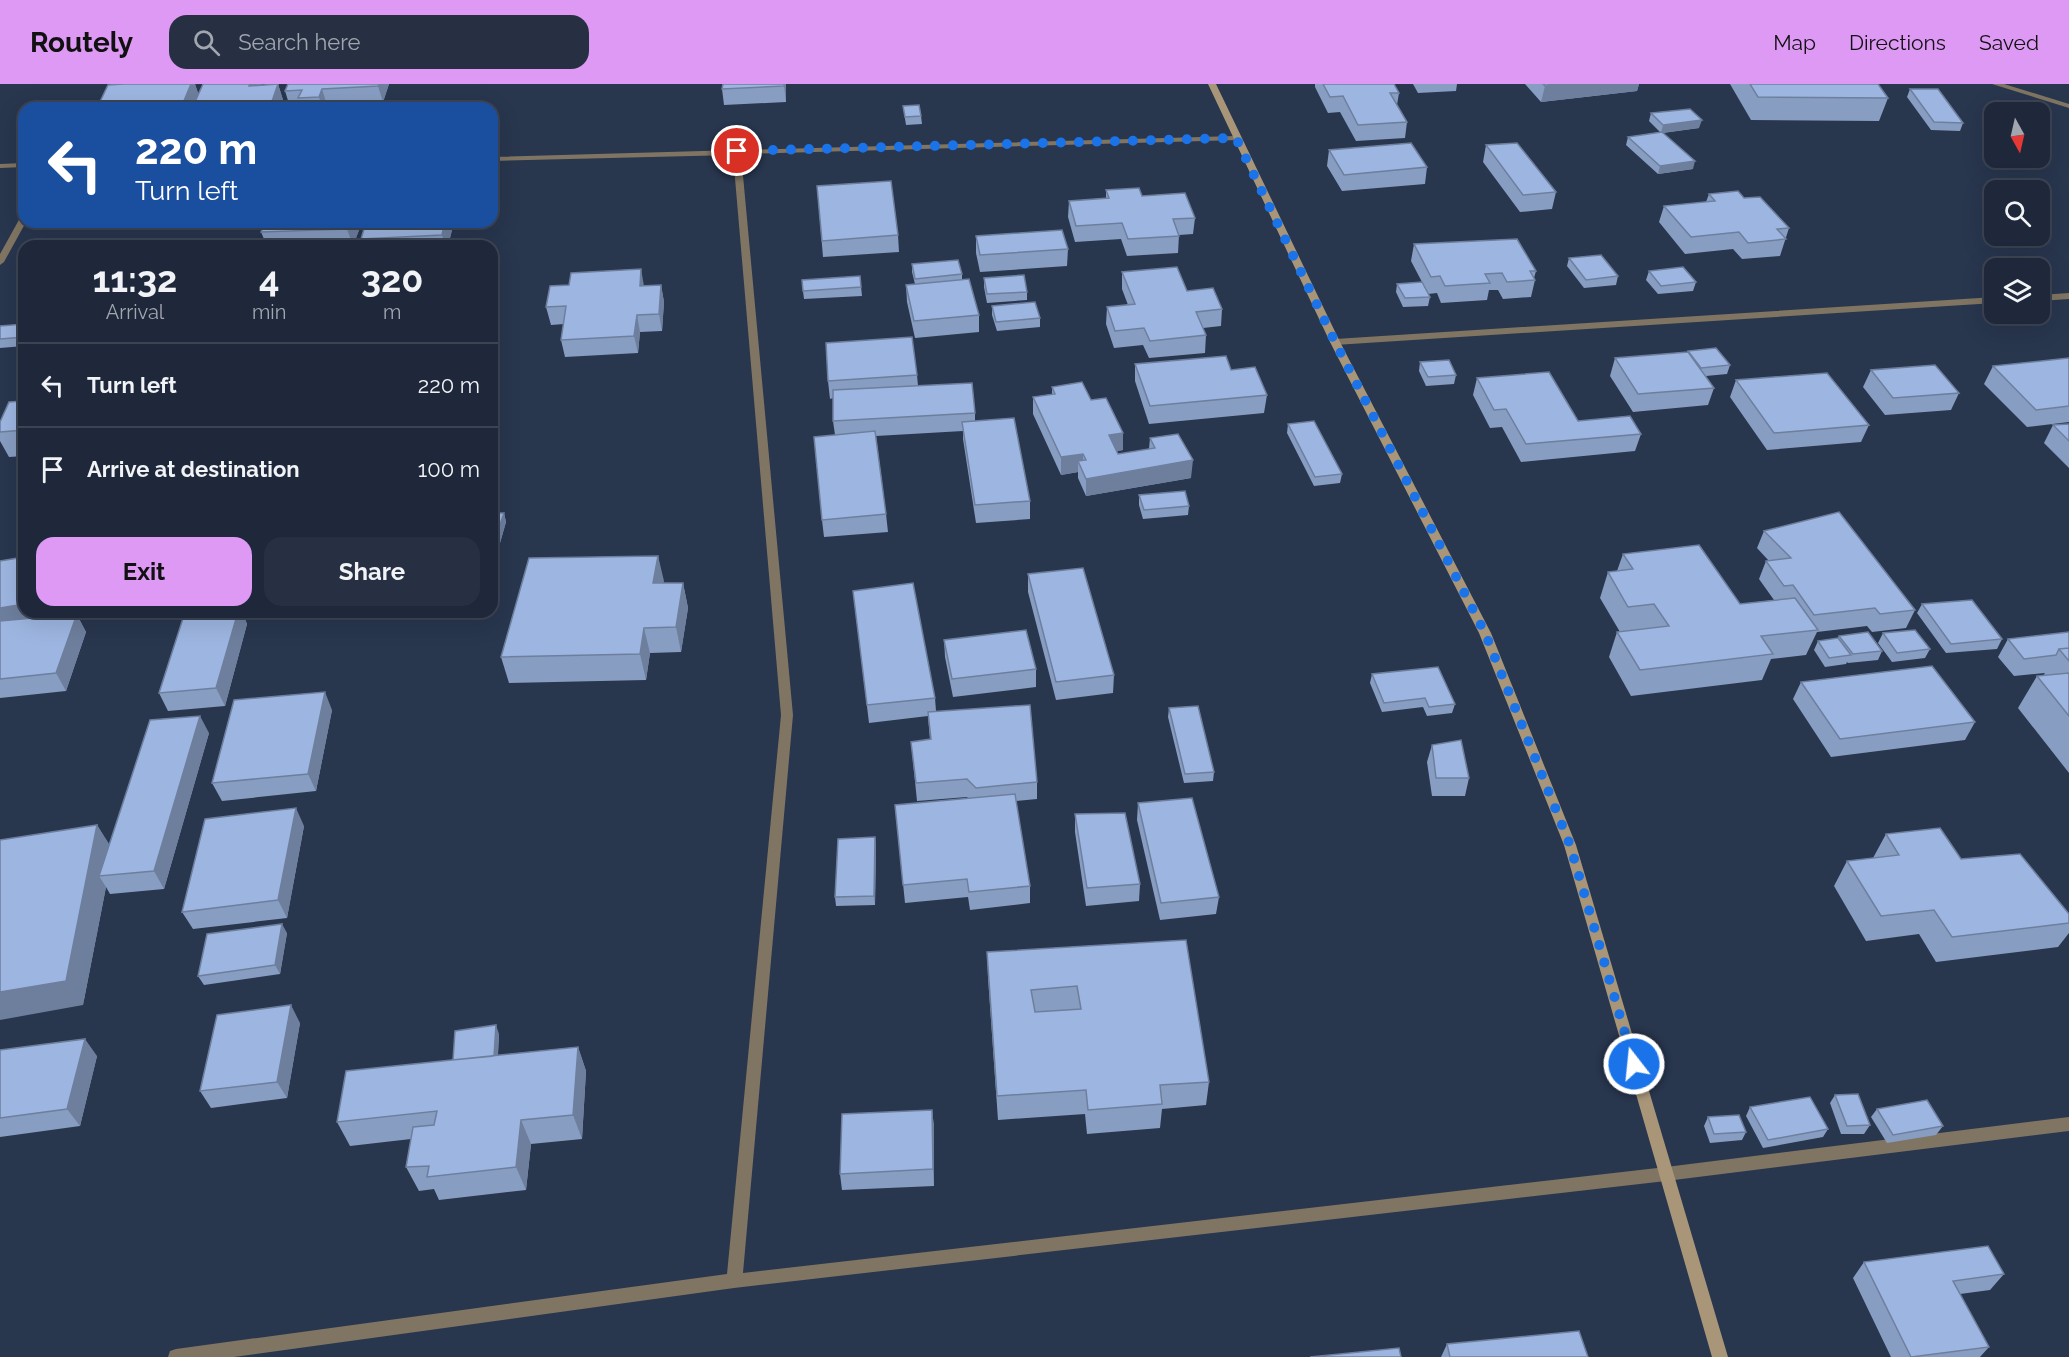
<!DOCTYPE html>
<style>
:root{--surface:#1e283a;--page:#263042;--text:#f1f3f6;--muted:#a1a6af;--line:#3c4454;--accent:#dd99f4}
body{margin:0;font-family:Raleway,sans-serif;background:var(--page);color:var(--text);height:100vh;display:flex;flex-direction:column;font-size:22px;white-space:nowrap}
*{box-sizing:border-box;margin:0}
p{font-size:20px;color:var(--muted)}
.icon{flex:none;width:33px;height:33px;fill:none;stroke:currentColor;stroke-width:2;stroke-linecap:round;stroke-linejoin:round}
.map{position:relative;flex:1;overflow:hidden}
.side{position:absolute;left:18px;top:156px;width:480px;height:378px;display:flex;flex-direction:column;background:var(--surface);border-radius:18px;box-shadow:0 6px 24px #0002,0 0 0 2px var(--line)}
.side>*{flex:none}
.top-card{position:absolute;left:18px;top:18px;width:480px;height:126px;border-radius:18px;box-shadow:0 6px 24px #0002,0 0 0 2px var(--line);background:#1a4fa0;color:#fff;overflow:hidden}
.needle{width:39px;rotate:172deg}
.buttons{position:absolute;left:1984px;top:18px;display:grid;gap:12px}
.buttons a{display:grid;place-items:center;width:66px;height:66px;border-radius:12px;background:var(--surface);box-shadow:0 6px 24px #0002,0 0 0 2px var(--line);font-size:30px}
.pin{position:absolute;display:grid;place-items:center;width:51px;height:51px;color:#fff;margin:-26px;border:3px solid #fff;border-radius:50%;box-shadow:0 2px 6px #0007}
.me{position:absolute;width:66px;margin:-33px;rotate:344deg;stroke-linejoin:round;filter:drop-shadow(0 0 4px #0008)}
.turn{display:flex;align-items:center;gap:21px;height:126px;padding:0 18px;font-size:27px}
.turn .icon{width:78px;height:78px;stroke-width:2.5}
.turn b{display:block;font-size:42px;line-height:51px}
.eta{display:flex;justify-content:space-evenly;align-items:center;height:102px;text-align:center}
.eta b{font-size:36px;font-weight:700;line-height:42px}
.primary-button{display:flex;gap:12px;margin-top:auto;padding:12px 18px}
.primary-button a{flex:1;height:69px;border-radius:18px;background:var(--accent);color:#111;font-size:24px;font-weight:700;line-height:69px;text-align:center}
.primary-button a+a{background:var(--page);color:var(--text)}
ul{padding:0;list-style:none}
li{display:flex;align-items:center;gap:18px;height:84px;padding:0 18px;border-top:2px solid var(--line)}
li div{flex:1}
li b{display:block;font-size:22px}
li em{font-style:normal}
header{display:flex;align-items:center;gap:36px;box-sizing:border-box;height:84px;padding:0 30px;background:var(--accent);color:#111}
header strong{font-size:28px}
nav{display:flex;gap:33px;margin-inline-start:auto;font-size:21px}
.search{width:420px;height:54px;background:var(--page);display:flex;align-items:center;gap:15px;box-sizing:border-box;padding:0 21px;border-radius:18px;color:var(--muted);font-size:22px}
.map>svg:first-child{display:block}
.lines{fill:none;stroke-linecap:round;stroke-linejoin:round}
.street{fill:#807462;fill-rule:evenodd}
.secondary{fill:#a99679;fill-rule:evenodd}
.wall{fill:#879dc2}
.shaded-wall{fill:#6e7f9e}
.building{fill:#9db6e1;stroke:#6e7f9e;stroke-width:1.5;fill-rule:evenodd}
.route{stroke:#1a73e8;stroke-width:10;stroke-dasharray:0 18}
</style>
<header>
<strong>Routely</strong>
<div class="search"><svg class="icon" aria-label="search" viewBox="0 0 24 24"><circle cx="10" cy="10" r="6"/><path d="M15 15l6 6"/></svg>Search here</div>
<nav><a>Map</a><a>Directions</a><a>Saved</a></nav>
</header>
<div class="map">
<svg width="2069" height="1273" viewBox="0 0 2069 1273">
<rect width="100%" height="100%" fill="#28364e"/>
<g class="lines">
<path class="street" d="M1992,0H2004L2069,20V24Z
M1236,52L1240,54L1239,56L741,70L793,631L743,1189L1666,1083L2069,1033V1047L1666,1097L734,1204L234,1273H168L170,1267L176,1265L727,1190L781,631L733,71L492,77V73Z
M24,79V83L0,84V80Z
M24,131V138H26L4,178L0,181V170L20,134Z
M2069,209V215L2040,217V211Z
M1995,213V219L1335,261L1330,258L1335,255Z"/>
<path class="secondary" d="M1208,0H1216L1340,258L1491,549L1576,761L1728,1273H1712L1564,761L1479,549L1330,258Z"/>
</g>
<path class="wall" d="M124,0H195L198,10L261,1L278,0L283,16L281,24H196L195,21L194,24H97Z
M389,0L383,18L327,21L326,24H301V22L290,23L285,7Z
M786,0V18L724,21L722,5Z
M1315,0H1394L1399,9L1397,21L1407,38L1405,54L1356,57L1340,28L1328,29L1315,3Z
M1413,0H1457L1456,7L1418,9Z
M1525,0H1639L1637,7L1541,18Z
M1730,0H1878L1888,14L1879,37L1751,36Z
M1910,5L1963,39L1960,47L1931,46L1907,13Z
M903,22L921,32L922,40L906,41Z
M1651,29L1699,44L1663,49L1693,85L1658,90L1626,61L1628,53L1660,48L1649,37Z
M1486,61L1556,108L1552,125L1520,128L1483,78Z
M1329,66L1427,83L1425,100L1342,107L1327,82Z
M817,102L898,151L899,168L823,173Z
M1106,106L1142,112L1195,134L1193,150L1179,151L1178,169L1127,172L1121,155L1075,158L1068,133L1069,117L1106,114Z
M1709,110L1744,114L1789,144L1780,172L1742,175L1733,165L1685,170L1659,138L1664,122L1706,118Z
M266,138H362L353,162H267L261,148Z
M366,138H454L448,162H363L361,155Z
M976,152L1068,165L1067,182L980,188L976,169Z
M1414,160L1536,187L1534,194L1535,196L1531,213L1503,215L1498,206H1489L1487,216L1441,219L1437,209L1428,210L1430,213L1428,222L1403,223L1396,208L1397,200L1422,198L1411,177Z
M1569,174L1618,192L1616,201L1584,204L1567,182Z
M912,180L962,190V196L979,231V248L915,254L907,218L906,201L915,200L912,188Z
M1649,187L1696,198L1693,207L1658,210L1646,196Z
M1122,188L1187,207L1222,225L1221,242L1203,244L1206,251L1205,269L1149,274L1143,261L1114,264L1106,240L1107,223L1128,221L1122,205Z
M860,192L862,212L804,215L803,207Z
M984,194L1027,208V216L987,219L984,203Z
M661,201L664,218L662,247L640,248L638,269L565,273L561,256L564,240L551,241L546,223L644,202Z
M992,222L1040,234V243L997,247L992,231Z
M24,240V262L0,264V243Z
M1688,267L1730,281L1727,290L1706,292L1714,304L1708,321L1633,328L1610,292L1615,274L1688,268Z
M2069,274V338L2027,343L1984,300L1993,282Z
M1420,278L1456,291L1454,300L1426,302L1419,287Z
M24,279V293L20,286Z
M1135,280L1231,286L1267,311L1264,329L1149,340L1135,297Z
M1871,286L1959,309L1951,326L1885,331L1863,303Z
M917,291L918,302L975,329V337L1030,417V435L976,439L963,355V347L876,352L886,430L888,448L824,453L822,436L835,351L833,337V314L830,315L828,297Z
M1477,294L1578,337L1641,350L1635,367L1521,378L1502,343L1490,344L1473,311Z
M1736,296L1869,341L1861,358L1767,366L1730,313Z
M1052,303L1091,316L1123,366L1117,367L1118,370L1149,365L1150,354L1191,394L1086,412L1078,394V388L1061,391L1033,330V313L1052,310Z
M24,317V372L9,373L0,357V338Z
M1288,340L1342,390L1340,399L1314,402L1287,349Z
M2069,340V384L2044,359L2053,341Z
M1139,411L1189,422L1188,431L1143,435L1139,421Z
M492,429H504L506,438L500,459H492Z
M1764,447L1915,526L1906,544L1872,548L1867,542L1817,548L1806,571L1771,575L1762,596L1631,612L1609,573L1617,548H1620L1600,514L1608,488L1617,487L1623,470L1740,520L1774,516L1759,495L1766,477H1769L1757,464Z
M658,472L663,499H683L688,524L681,568L650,569L646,596L509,599L501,573Z
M0,477L24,528H78L77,531L86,548L66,607L0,614Z
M1028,490L1114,591L1113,609L1056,616L1028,508Z
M853,507L935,614L936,627L1037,698V715L1016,717L1030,802V819L970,826L968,813L905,819L895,721L969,715L967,713L917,717L911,658L930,656L928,632L869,639Z
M1922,520L2002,555L1997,565L1946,569L1917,529Z
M89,528H121L91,532Z
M185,528H242L247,540L225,622L168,627L159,609Z
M2069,548V689L2018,624L2037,592H2043L2045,589L2014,592L1998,573L2008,555Z
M1883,549L1930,565L1925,574L1892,578L1878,559Z
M1839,552L1882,567L1878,576L1848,579L1847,578L1846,580L1825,583L1814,566L1818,557L1838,554Z
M944,556L1036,585V603L953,613L945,573Z
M1372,590L1455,620L1452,629L1427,632L1423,623L1382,628L1370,599Z
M1801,598L1975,638L1965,656L1831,673L1793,615Z
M1169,624L1214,688L1213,697L1184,699L1168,633Z
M332,626L316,707L222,717L212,699Z
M209,649L164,805L110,810L106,803L83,921L97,741L109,761Z
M1432,661L1469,694L1465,712H1432L1427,678Z
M1138,719L1219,813L1216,830L1160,836L1137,736Z
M1075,730L1140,800L1139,817L1086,822L1075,748Z
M304,742L287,834L193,845L182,828Z
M1886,750L1961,775L2069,830V849L2058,863L1936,878L1919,850L1866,857L1834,802L1847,777L1873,774Z
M875,753L876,762L875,821L836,822L835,813Z
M287,849L280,890L204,901L198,892Z
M1186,856L1209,998L1206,1021L1162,1025L1160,1044L1087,1050L1085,1030L998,1036L988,893L987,868Z
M300,939L287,1014L211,1024L200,1007Z
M499,950L498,971L578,963L586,987L582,1055L531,1060L526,1106L439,1116L434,1105L419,1107L406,1083L411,1055L350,1062L337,1038Z
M0,966L97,972L80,1042L0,1053Z
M1835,1011L1870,1041L1864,1050H1841L1830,1019Z
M1750,1023L1828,1045L1823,1053L1763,1064L1746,1032Z
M1877,1025L1943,1042L1936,1051L1887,1059L1871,1033Z
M932,1026L934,1043V1102L842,1106L840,1090Z
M1708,1033L1746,1048L1742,1056L1710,1059L1704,1042Z
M1864,1178L2004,1190L1990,1206L1960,1210L1989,1263L1980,1273H1891L1853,1194Z
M1447,1260L1588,1273H1441Z"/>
<path class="shaded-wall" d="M191,0H195L199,11L194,20L195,21L194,24H181Z
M250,0H262L255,18L249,2Z
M278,0L283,16L281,24H270Z
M379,0H389L383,18L378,2Z
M784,0H786V18L784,2Z
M1562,0H1639L1637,7L1541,18L1545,2Z
M322,5L327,21L326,24H322L319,13Z
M1702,36L1699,44L1661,49L1663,41Z
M1695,77L1693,85L1658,90L1660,82Z
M350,138H362L353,162L347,145Z
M445,138H454L448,162H445L442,151Z
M641,185L644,202H640Z
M661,201L664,218L662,247L659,230Z
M637,231L640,248L638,269L634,252Z
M1123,349V366L1108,369L1109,351Z
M1083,370V387L1078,377V388L1061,391V373Z
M1193,376L1191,394L1086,412V395Z
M504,429L506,438L500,459L497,449Z
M658,472L664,497L659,525L653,499Z
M683,499L688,524L681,568L676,543Z
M24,520V528H78L77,531L86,548L66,607L56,589L0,543V524Z
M238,528H242L247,540L225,622L216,604Z
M644,544L650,569L646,596L640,570Z
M325,608L332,626L316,707L308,690Z
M200,632L209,649L164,805L154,787Z
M296,724L304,742L287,834L278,816Z
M97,741L113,766L99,792L106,803L83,921L0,936V908Z
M875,753L876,762L875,821L874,812Z
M282,840L287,849L280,890L275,881Z
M291,921L300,939L287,1014L277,998Z
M496,941L499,950L497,985L494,976Z
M85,955L97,972L80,1042L67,1025Z
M578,963L586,987L582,1055L573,1031Z
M932,1026L934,1043V1102L933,1085Z
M521,1036L531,1060L526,1106L516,1083Z"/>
<path class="building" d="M124,0H191L181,24H97L108,1Z
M203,0H250L249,2L278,0L270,23L221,24L224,18L194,20Z
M288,0H379L378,2L322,5L319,13L298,14L302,6L285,7Z
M723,0H784V2L722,5Z
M1323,0H1394L1399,9H1390L1407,38L1358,41L1343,12L1330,13Z
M1543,0H1562L1545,2Z
M1750,0H1878L1888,14L1758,13Z
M1910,5H1938L1963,39L1934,38Z
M919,21L921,32L905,33L903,22Z
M1690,25L1702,36L1663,41L1651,29Z
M1662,48L1695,77L1660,82L1628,53Z
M1411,59L1427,83L1344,91L1329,66Z
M1517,59L1556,108L1523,111L1486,61Z
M891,97L898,151L822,157L817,102Z
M1139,104L1142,112L1185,109L1195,134L1173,135L1179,152L1128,155L1122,139L1076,142L1069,117L1109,114L1106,106Z
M1738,107L1744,114L1760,113L1789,144L1777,145L1786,155L1748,159L1739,148L1691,153L1664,122L1715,117L1709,110Z
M266,138H350L347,145L261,148Z
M366,138H445L442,151L361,155Z
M1062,146L1068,165L980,171L976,152Z
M1517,155L1536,187H1530L1535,196L1507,198L1502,189L1485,190L1490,199L1445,202L1440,192L1431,193L1414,160Z
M258,158L257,162H234L235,159Z
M194,159L193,162H158V161Z
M1601,171L1618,192L1586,196L1569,174Z
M958,176L962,190L915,195L912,180Z
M1177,183L1187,207L1213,204L1222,225L1196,228L1206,251L1150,257L1144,244L1115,247L1107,223L1135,220L1122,188Z
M1683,183L1696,198L1661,202L1649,187Z
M641,185L640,202L661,201L659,230L637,231L634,252L561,256L566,222L546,223L550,202L569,201L571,189Z
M1024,191L1027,208L987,210L984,194Z
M860,192L861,203L803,207L802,196Z
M969,195L979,231L914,237L906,201Z
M1422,198L1430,213L1405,214L1397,200Z
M1035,218L1040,234L996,238L992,222Z
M24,240V253L0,255V242Z
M912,253L917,291L828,297L826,259Z
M1716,264L1730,281L1701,284L1688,267Z
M1688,268L1714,304L1638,310L1615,274Z
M1226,272L1231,286L1255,283L1267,311L1150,322L1135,280Z
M2069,274V322L2036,326L1993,282Z
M1449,276L1456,291L1428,293L1420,278Z
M24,279V285L20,286Z
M1935,281L1959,309L1893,314L1871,286Z
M1549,288L1578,337L1630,332L1641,350L1526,360L1506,325L1494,326L1477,294Z
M1827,289L1869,341L1774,349L1736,296Z
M1082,298L1091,316L1106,314L1123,349L1109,351L1118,370L1155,364L1150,354L1178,350L1193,376L1086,395L1078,377L1086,376L1083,370L1061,373L1033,313L1055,310L1052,303Z
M972,299L975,329L833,337V306Z
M24,317V346L0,348V338L9,318Z
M1014,334L1030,417L975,421L962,338Z
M1314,337L1342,390L1315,393L1288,340Z
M2069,340V357L2053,341Z
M875,347L886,430L822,436L814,353Z
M1185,407L1189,422L1144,426L1139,411Z
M1839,428L1915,526L1880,530L1875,524L1814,531L1793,501L1784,502L1766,477L1791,474L1764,447Z
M492,429H504L497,449H492Z
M1699,461L1740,520L1795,514L1818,546L1761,552L1773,570L1640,586L1617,548L1669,542L1654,520L1628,523L1608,488L1633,485L1623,470Z
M658,472L653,499H683L676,543L644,544L640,570L501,573L529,474Z
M24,473V520L0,524V477Z
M1083,484L1114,591L1056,598L1028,490Z
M913,499L935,614L867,621L853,507Z
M1972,516L2002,555L1951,560L1922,520Z
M185,528H238L216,604L159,609Z
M77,530L56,589L0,595V537Z
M1026,546L1036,585L952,595L944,556Z
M1915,546L1930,565L1897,569L1883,549Z
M1868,548L1882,567L1853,570L1839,552Z
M2069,548V564L2059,565L2056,571L2024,575L2008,555Z
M1838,554L1851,571L1829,574L1818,557Z
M2069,564V577L2059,565Z
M1932,582L1975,638L1840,655L1801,598Z
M1438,583L1455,620L1429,623L1425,614L1384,619L1372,590Z
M2069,589V632L2037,592Z
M325,608L308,690L212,699L234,616Z
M1030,621L1037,698L976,704L967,695L916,699L911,658L931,655L928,628Z
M1198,622L1214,688L1185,690L1169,624Z
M200,632L154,787L99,792L150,636Z
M1461,656L1469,694H1436L1432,661Z
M1015,710L1030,802L969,808L967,795L903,801L895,721Z
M1192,714L1219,813L1161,819L1138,719Z
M296,724L278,816L182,828L205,735Z
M1125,729L1140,800L1087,804L1075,730Z
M97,741L66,897L0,908V756Z
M1940,744L1961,775L2020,770L2069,830V839L1952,853L1934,826L1881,832L1847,777L1899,771L1886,750Z
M875,753L874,812L835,813L838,755Z
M282,840L275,881L198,892L207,850Z
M1186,856L1209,998L1160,1001L1162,1020L1088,1026L1086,1006L997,1012L987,868ZM1077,902L1081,925L1035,928L1031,906Z
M291,921L277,998L200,1007L217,931Z
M496,941L494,972L453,976L455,947Z
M85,955L67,1025L0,1034V966Z
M578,963L573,1031L521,1036L516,1083L427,1093L429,1082L406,1083L413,1043L434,1041L437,1027L337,1038L346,987Z
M1858,1010L1870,1041L1847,1042L1835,1011Z
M1810,1013L1828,1045L1768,1056L1750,1023Z
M1927,1016L1943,1042L1893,1051L1877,1025Z
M932,1026L933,1085L840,1090L842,1030Z
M1739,1031L1746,1048L1714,1050L1708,1033Z
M1988,1162L2004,1190L1953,1197L1989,1263L1911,1273L1864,1178Z
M1579,1247L1588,1273H1450L1447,1260Z
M1399,1264L1401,1273H1310Z"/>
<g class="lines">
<path class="route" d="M737,67L1236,54L1335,258L1485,549L1570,761L1634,980"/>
</g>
</svg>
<div class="buttons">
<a><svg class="needle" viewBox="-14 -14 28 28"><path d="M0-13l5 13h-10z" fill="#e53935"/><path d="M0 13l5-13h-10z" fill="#a1a6af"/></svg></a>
<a><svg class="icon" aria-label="search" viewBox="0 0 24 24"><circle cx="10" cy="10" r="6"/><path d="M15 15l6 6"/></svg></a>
<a><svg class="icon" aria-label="layers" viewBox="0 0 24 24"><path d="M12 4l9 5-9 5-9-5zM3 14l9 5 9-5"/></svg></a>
</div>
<div class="pin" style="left:737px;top:67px;background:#d93025"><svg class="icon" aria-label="arrive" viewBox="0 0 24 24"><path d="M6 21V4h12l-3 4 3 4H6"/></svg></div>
<svg class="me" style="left:1634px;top:980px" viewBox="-20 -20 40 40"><circle r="17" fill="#1a73e8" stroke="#fff" stroke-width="3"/><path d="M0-11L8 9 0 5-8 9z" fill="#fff"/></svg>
<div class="top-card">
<div class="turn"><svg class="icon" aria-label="left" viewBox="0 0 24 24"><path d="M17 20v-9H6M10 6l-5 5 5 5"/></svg><div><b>220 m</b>Turn left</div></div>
</div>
<section class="side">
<div class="eta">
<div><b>11:32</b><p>Arrival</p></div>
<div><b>4</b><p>min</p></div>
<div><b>320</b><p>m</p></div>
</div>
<ul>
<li><svg class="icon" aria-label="left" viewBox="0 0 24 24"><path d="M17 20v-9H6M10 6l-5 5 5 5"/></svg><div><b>Turn left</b></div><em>220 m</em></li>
<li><svg class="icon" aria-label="arrive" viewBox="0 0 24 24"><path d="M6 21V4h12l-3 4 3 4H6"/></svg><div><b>Arrive at destination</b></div><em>100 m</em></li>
</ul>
<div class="primary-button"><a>Exit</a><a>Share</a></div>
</section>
</div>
